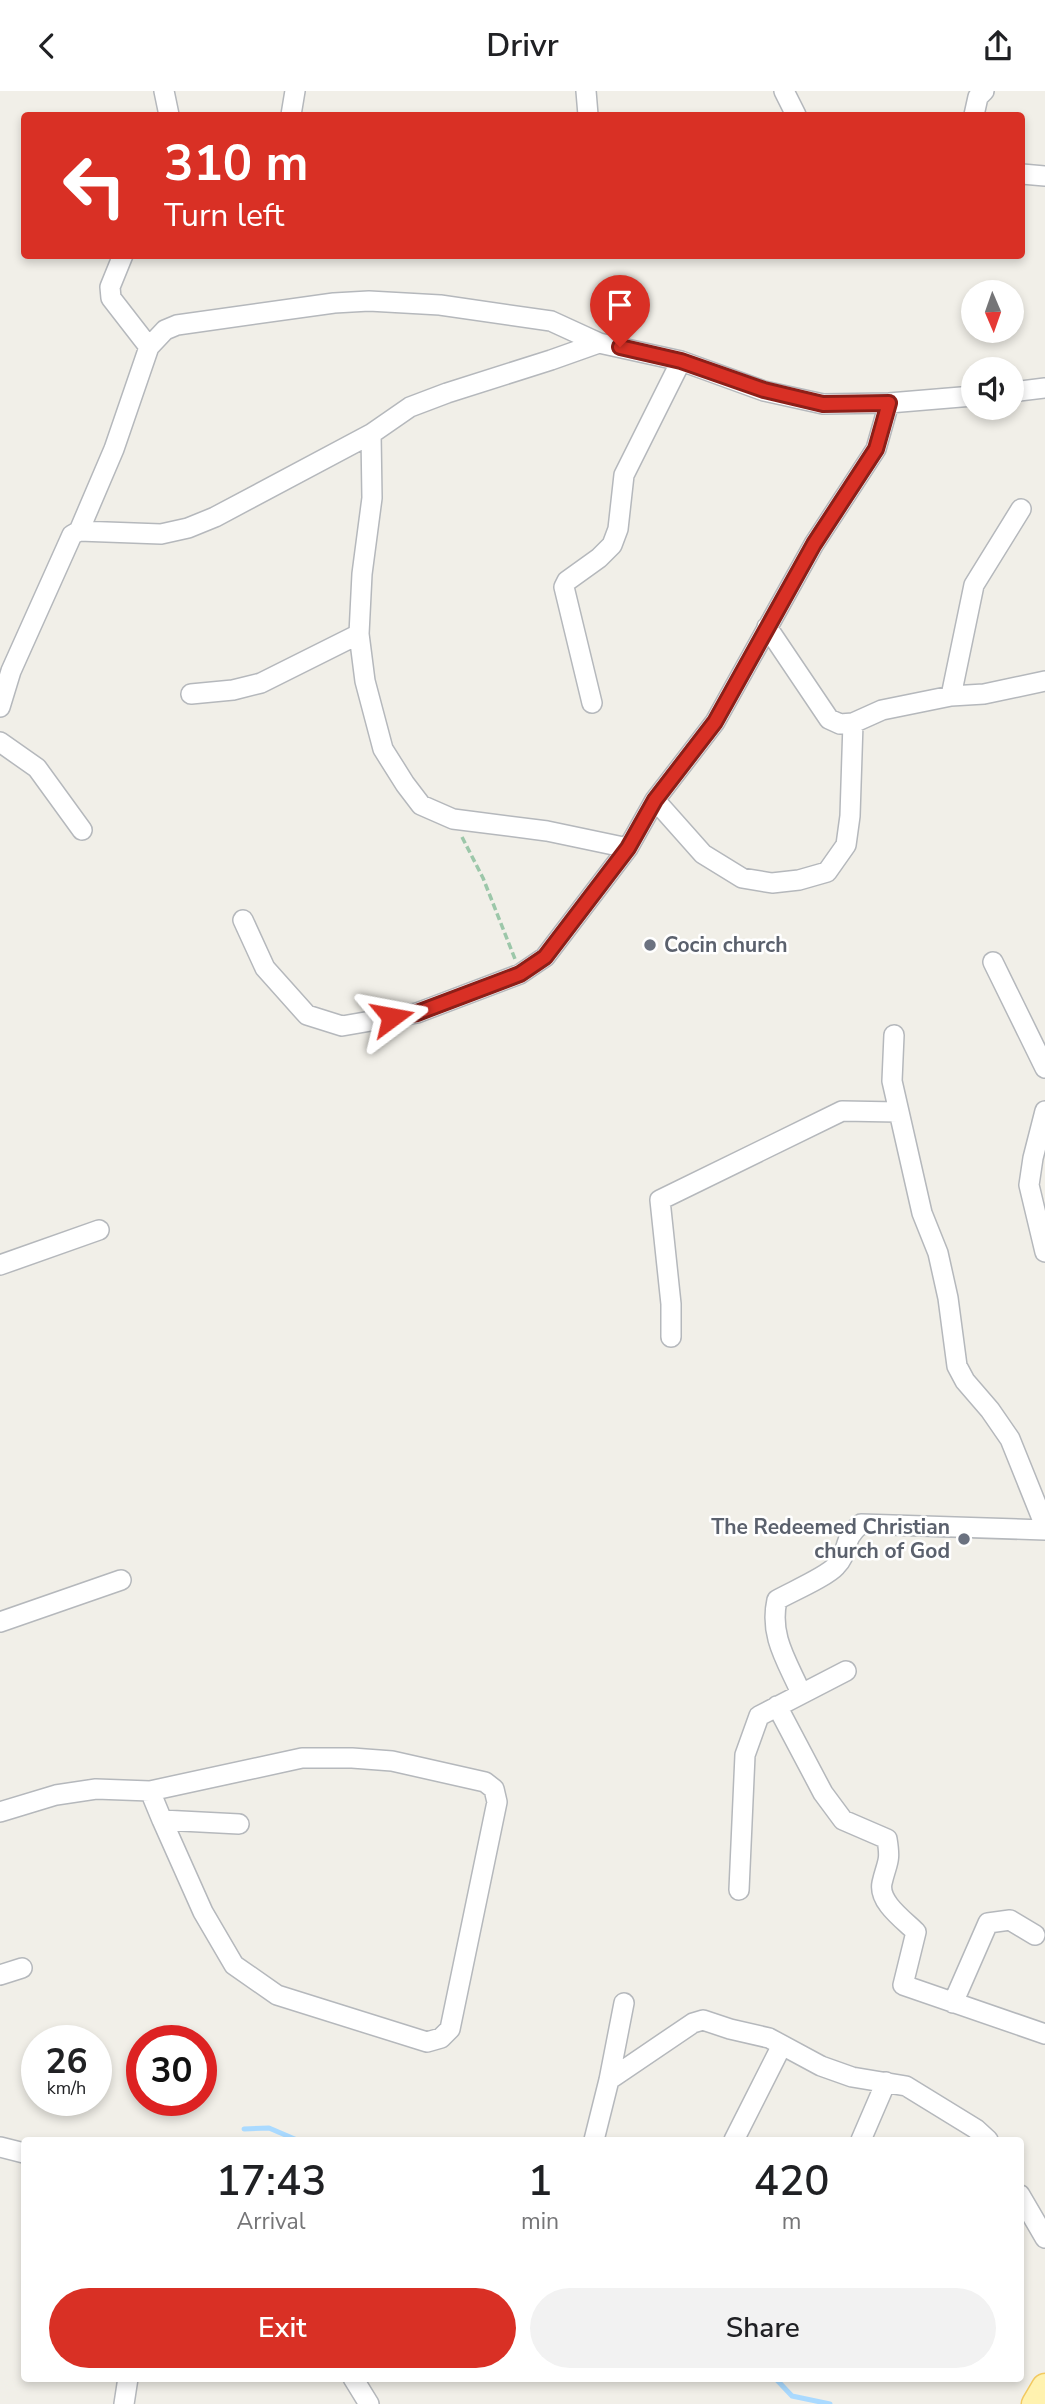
<!DOCTYPE html>
<style>
:root{--surface:#fff;--page:#f2f2f2;--text:#202124;--muted:#757577;--accent:#d93025}
body{margin:0;font-family:"Nunito Sans",sans-serif;background:var(--page);color:var(--text);height:100vh;display:flex;flex-direction:column;font-size:26px;white-space:nowrap}
*{box-sizing:border-box;margin:0}
p{font-size:23px;color:var(--muted)}
.icon{flex:none;width:38px;height:38px;fill:none;stroke:currentColor;stroke-width:2;stroke-linecap:round;stroke-linejoin:round}
.map{position:relative;flex:1;overflow:hidden}
.panel{position:absolute;left:21px;top:2046px;width:1003px;height:245px;display:flex;flex-direction:column;background:var(--surface);border-radius:7px;box-shadow:0 4px 10px #0003}
.panel>*{flex:none}
.guide{position:absolute;left:21px;top:21px;width:1004px;height:147px;border-radius:7px;box-shadow:0 4px 10px #0003;background:#d93025;color:#fff;overflow:hidden}
.needle{width:46px;rotate:178deg}
.tools{position:absolute;left:961px;top:189px;display:grid;gap:14px}
.tools a{display:grid;place-items:center;width:63px;height:63px;border-radius:50%;background:var(--surface);box-shadow:0 4px 10px #0003;font-size:35px}
.speed{position:absolute;left:21px;top:1934px;display:flex;gap:14px;font-size:35px;font-weight:700;text-align:center}
.speed>*{display:grid;place-content:center;width:91px;height:91px;border-radius:50%;background:var(--surface);box-shadow:0 4px 10px #0003;line-height:1}
.speed small{font-size:18px;font-weight:400}
.speed .limit{border:10px solid #d22;background:#fff;color:#111}
.pin{position:absolute;display:grid;place-items:center;width:60px;height:60px;color:#fff;margin:-72px -30px;border-radius:50% 50% 50% 0;rotate:-45deg;box-shadow:0 0 7px #0007}
.pin .icon{rotate:45deg}
.me{position:absolute;width:77px;margin:-38px;rotate:77deg;stroke-linejoin:round;filter:drop-shadow(0 0 5px #0008)}
.turn{display:flex;align-items:center;gap:24px;height:147px;padding:0 28px;font-size:32px}
.turn .icon{width:91px;height:91px;stroke-width:2.5}
.turn b{display:block;font-size:49px;line-height:60px}
.eta{display:flex;justify-content:space-evenly;align-items:center;height:119px;text-align:center}
.eta b{font-size:42px;font-weight:600;line-height:49px}
.button{display:flex;gap:14px;margin-top:auto;padding:14px 28px}
.button a{flex:1;height:80px;border-radius:42px;background:var(--accent);color:#fff;font-size:28px;font-weight:600;line-height:80px;text-align:center}
.button a+a{background:var(--page);color:var(--text)}
header{display:flex;justify-content:space-between;align-items:center;height:91px;padding:0 28px;background:var(--surface);font-size:32px;font-weight:600}
.map>svg:first-child{display:block}
.lines{fill:none;stroke-linecap:round;stroke-linejoin:round}
.stream{stroke:#aadaff;stroke-width:5}
.minor-casing{stroke:#b5b8bc;stroke-width:22}
.major-casing{stroke:#f2c960;stroke-width:29}
.path{stroke:#9cc7a9;stroke-width:3.5;stroke-dasharray:7 3.5;stroke-linecap:butt}
.minor{stroke:#fff;stroke-width:19}
.major{stroke:#fff2af;stroke-width:26}
.route-casing{stroke:#8d1f18;stroke-width:18}
.route{stroke:#d93025;stroke-width:12}
.worship-dot{fill:#6b7280;stroke:#fff;stroke-width:2.5}
.labels{text-anchor:middle;dominant-baseline:central;stroke-width:5;stroke-linejoin:round;paint-order:stroke}
.worship-label{font-size:21px;font-weight:bold;fill:#5b616d;stroke:#fff;text-anchor:start}
</style>
<header><svg class="icon" aria-label="back" viewBox="0 0 24 24"><path d="M15 5l-7 7 7 7"/></svg>Drivr<svg class="icon" aria-label="share" viewBox="0 0 24 24"><path d="M12 15V3M7 8l5-5 5 5M5 13v7h14v-7"/></svg></header>
<div class="map">
<svg width="1045" height="2313" viewBox="0 0 1045 2313">
<rect width="100%" height="100%" fill="#f1efe8"/>
<g class="lines">
<path class="stream" d="M244,2038L269,2037L297,2049
M775,2287L792,2305L830,2313"/>
<defs>
<path id="minor" d="M164,0L169,24
M586,0L588,24
M784,0L796,24
M291,24L295,0
M974,24L978,6L984,0
M1022,83L1045,85
M123,164L110,196L111,207L149,256
M1012,301L1045,297
M371,343L372,407L362,483L359,543L365,590L383,658L405,693L421,714L453,728L547,740L628,757
M79,440L114,358L149,256L165,239L177,234L334,212L369,210L440,214L551,230L599,252
M767,536L829,628L840,633L853,632L882,619L951,605L984,603L1045,590
M191,603L233,599L261,592L359,543
M951,605L974,494L1021,418
M592,612L564,496L567,490L599,467L612,454L618,438L624,384L681,270
M0,616L11,580L72,444L79,440L161,443L188,437L215,426L371,343L410,316L447,302L551,269L599,252L681,270L764,300L823,313L889,312L973,305
M0,651L37,677L82,739
M655,709L703,763L742,787L772,792L799,789L827,781L846,754L850,725L853,632
M243,829L265,877L307,924L342,935L417,922L520,883L545,866L628,757L655,709L715,631L814,453L876,358L889,312
M993,871L1045,977
M894,944L892,990L922,1122L938,1162L948,1207L957,1275L965,1290L990,1319L1010,1348L1045,1435
M1045,1020L1033,1067L1029,1094L1045,1161
M0,1174L99,1139
M671,1246V1213L660,1109L842,1020L898,1021
M0,1531L121,1489
M801,1602C787,1570 769,1545 777,1509C791,1501 826,1486 836,1475C850,1461 841,1449 861,1433L1045,1439
M777,1615L823,1702L843,1729L887,1748C891,1772 887,1770 882,1792C878,1811 904,1829 916,1841L903,1894L1045,1943
M150,1700L302,1667H352L392,1670L485,1691L494,1698L497,1711L450,1938L441,1947L427,1951L277,1904L234,1874L203,1821L162,1729
M0,1721L56,1704L96,1698L150,1700L162,1729L239,1733
M739,1799L745,1664L759,1625L846,1580
M0,1884L22,1877
M953,1912L988,1832L1010,1829L1035,1844
M609,1989L693,1932L703,1929L730,1938L769,1947L821,1975L852,1986L906,1995L976,2038L988,2049
M594,2049L609,1989L624,1912
M734,2049L782,1954
M861,2049L886,1991
M0,2056L24,2062
M1020,2104L1045,2147
M353,2287L369,2313
M124,2313L128,2287"/>
<path id="major" d="M1035,2313L1045,2296"/>
</defs>
<use href="#minor" class="minor-casing"/>
<use href="#major" class="major-casing"/>
<path class="path" d="M462,746L483,787L515,868"/>
<use href="#minor" class="minor"/>
<use href="#major" class="major"/>
</g>
<g class="lines">
<defs>
<path id="route" d="M392,926L417,922L520,883L545,866L628,757L655,709L715,631L814,453L876,358L889,312L823,313L764,299L681,270L620,256"/>
</defs>
<use href="#route" class="route-casing"/>
<use href="#route" class="route"/>
</g>
<g class="worship-dot">
<circle cx="650" cy="854" r="7"/>
<circle cx="964" cy="1448" r="7"/>
</g>
<g class="labels">
<g class="worship-label">
<text x="664" y="854">Cocin church</text>
<text x="950" y="1436" text-anchor="end">The Redeemed Christian<tspan x="950" dy="24">church of God</tspan></text>
</g>
</g>
</svg>
<div class="tools">
<a><svg class="needle" viewBox="-14 -14 28 28"><path d="M0-13l5 13h-10z" fill="#e53935"/><path d="M0 13l5-13h-10z" fill="#757577"/></svg></a>
<a><svg class="icon" aria-label="sound" viewBox="0 0 24 24"><path d="M4 9h4l5-4v14l-5-4H4zM17 9q2 3 0 6"/></svg></a>
</div>
<div class="speed"><div>26<small>km/h</small></div><div class="limit">30</div></div>
<div class="pin" style="left:620px;top:256px;background:#d93025"><svg class="icon" aria-label="arrive" viewBox="0 0 24 24"><path d="M6 21V4h12l-3 4 3 4H6"/></svg></div>
<svg class="me" style="left:392px;top:926px" viewBox="-20 -20 40 40"><path d="M0-17L14 15 0 8-14 15z" fill="#d93025" stroke="#fff" stroke-width="4"/></svg>
<div class="guide">
<div class="turn"><svg class="icon" aria-label="left" viewBox="0 0 24 24"><path d="M17 20v-9H6M10 6l-5 5 5 5"/></svg><div><b>310 m</b>Turn left</div></div>
</div>
<section class="panel">
<div class="eta">
<div><b>17:43</b><p>Arrival</p></div>
<div><b>1</b><p>min</p></div>
<div><b>420</b><p>m</p></div>
</div>
<div class="button"><a>Exit</a><a>Share</a></div>
</section>
</div>
